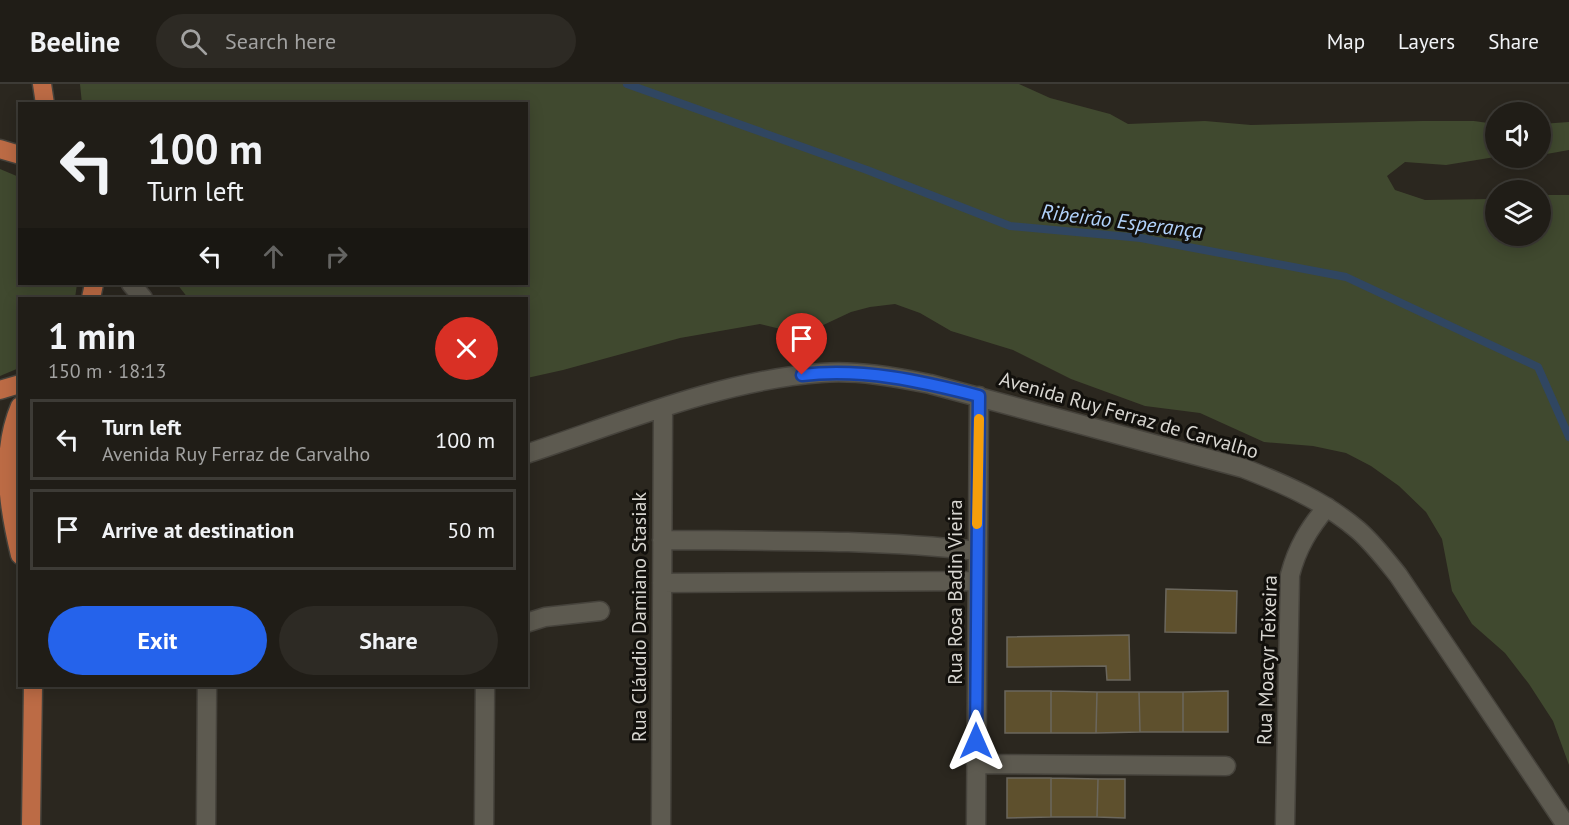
<!DOCTYPE html>
<meta charset="utf-8">
<style>
:root{--surface:#201d17;--page:#2d2a24;--text:#f1f3f6;--muted:#a2a2a1;--line:#3d3b36;--accent:#2563eb}
body{margin:0;font-family:"PT Sans",sans-serif;background:var(--page);color:var(--text);height:100vh;display:flex;flex-direction:column;font-size:22px;white-space:nowrap}
*{box-sizing:border-box;margin:0}
p{font-size:20px;color:var(--muted)}
.icon{flex:none;width:33px;height:33px;fill:none;stroke:currentColor;stroke-width:2;stroke-linecap:round;stroke-linejoin:round}
.map{position:relative;flex:1;overflow:hidden}
.drawer{position:absolute;left:18px;top:213px;width:510px;height:390px;display:flex;flex-direction:column;background:var(--surface);border-radius:0px;box-shadow:0 3px 15px #0003,0 0 0 2px var(--line)}
.drawer>*{flex:none}
.banner{position:absolute;left:18px;top:18px;width:510px;height:183px;border-radius:0px;box-shadow:0 3px 15px #0003,0 0 0 2px var(--line);background:#201d17;color:var(--text);overflow:hidden}
.controls{position:absolute;left:1485px;top:18px;display:grid;gap:12px}
.controls a{display:grid;place-items:center;width:66px;height:66px;border-radius:50%;background:var(--surface);box-shadow:0 3px 15px #0003,0 0 0 2px var(--line);font-size:30px}
.pin{position:absolute;display:grid;place-items:center;width:51px;height:51px;color:#fff;margin:-62px -26px;border-radius:50% 50% 50% 0;rotate:-45deg;box-shadow:0 0 6px #0007}
.pin .icon{rotate:45deg}
.me{position:absolute;width:66px;margin:-33px;rotate:0deg;stroke-linejoin:round;filter:drop-shadow(0 0 4px #0008)}
.turn{display:flex;align-items:center;gap:21px;height:126px;padding:0 30px;font-size:27px}
.turn .icon{width:78px;height:78px;stroke-width:2.5}
.turn b{display:block;font-size:42px;line-height:51px}
.lanes{display:flex;align-items:center;height:57px;padding:0 30px;background:#0003;justify-content:center;gap:30px;direction:ltr}
.lanes .off{opacity:.35}
.round{display:grid;place-items:center;flex:none;width:63px;height:63px;border-radius:32px;background:var(--page)}
.overview{display:flex;align-items:center;justify-content:space-between;height:102px;padding:0 30px}
h1{font-size:36px;font-weight:700;line-height:45px}
.cta{display:flex;gap:12px;margin-top:auto;padding:12px 30px}
.cta a{flex:1;height:69px;border-radius:36px;background:var(--accent);color:#fff;font-size:24px;font-weight:700;line-height:69px;text-align:center}
.cta a+a{background:var(--page);color:var(--text)}
ul{padding:0;list-style:none}
li{display:flex;align-items:center;gap:18px;height:81px;margin:0 12px 9px;padding:0 18px;border:3px solid var(--line);border-radius:0px}
li div{flex:1}
li b{display:block;font-size:22px}
li em{font-style:normal}
header{display:flex;align-items:center;gap:36px;box-sizing:border-box;height:84px;padding:0 30px;background:var(--surface);border-bottom:2px solid var(--line)}
header strong{font-size:28px}
nav{display:flex;gap:33px;margin-inline-start:auto;font-size:21px}
.search{width:420px;height:54px;background:var(--page);display:flex;align-items:center;gap:15px;box-sizing:border-box;padding:0 21px;border-radius:33px;color:var(--muted);font-size:22px}
.map>svg:first-child{display:block}
.green{fill:#40492f}
.lines{fill:none;stroke-linecap:round;stroke-linejoin:round}
.stream{stroke:#304661;stroke-width:8}
.building{fill:#5e502d;stroke:#6b675d;stroke-width:1.5}
.minor-casing{stroke:#46433c;stroke-width:21}
.major-casing{stroke:#46433c;stroke-width:21}
.minor{stroke:#5d5a50;stroke-width:18}
.major{stroke:#bc6b45;stroke-width:18}
.route-casing{stroke:#184099;stroke-width:15}
.route{stroke:#2563eb;stroke-width:10}
.slow{stroke:#f59e0b;stroke-width:10}
.labels{text-anchor:middle;dominant-baseline:central;stroke-width:6;stroke-linejoin:round;paint-order:stroke}
.street-label{font-size:20px;fill:#d8d6d1;stroke:#12100c}
.water-label{font-size:21px;font-style:italic;fill:#b2d3fc;stroke:#12100c}
</style>
<header>
<strong>Beeline</strong>
<div class="search"><svg class="icon" aria-label="search" viewBox="0 0 24 24"><circle cx="10" cy="10" r="6"/><path d="M15 15l6 6"/></svg>Search here</div>
<nav><a>Map</a><a>Layers</a><a>Share</a></nav>
</header>
<div class="map">
<svg width="1569" height="741" viewBox="0 0 1569 741">
<rect width="100%" height="100%" fill="#2b271f"/>
<path class="green" d="M80,0H1019L1050,14L1110,30L1128,40L1205,37L1251,41L1422,37H1474L1495,40V73L1446,81L1405,78L1387,92L1395,106L1425,116L1495,115L1496,152H1540L1541,111H1569V681L1553,637L1529,600L1505,569L1472,540L1452,507L1442,455L1426,428L1399,402L1371,382L1346,369L1313,362L1264,358L1200,329L1145,322L1071,295L1013,266L951,247L920,229L895,220L870,223L851,228L819,243L793,248L760,240L680,254L563,286L527,294L526,214H188L177,200H526V20H82Z
M1569,38V66L1541,71V40Z
M0,85L19,93L20,200H77L75,214H20L19,284L0,292Z"/>
<g class="lines">
<path class="stream" d="M627,0L867,86L1010,142L1141,154L1346,193L1538,283L1569,353"/>
</g>
<path class="building" d="M1166,505L1237,507L1236,549L1165,548Z
M1129,551L1130,596H1107L1106,582L1007,583V553Z
M1005,607H1051V649H1005Z
M1051,607L1097,608L1096,649H1051Z
M1228,607V648H1183V608Z
M1097,608H1139L1140,648L1096,649Z
M1139,608H1183V648H1140Z
M1007,694H1051V733L1007,734Z
M1051,694L1098,695L1097,733H1051Z
M1098,695H1125V734L1097,733Z"/>
<g class="lines">
<defs>
<path id="minor" d="M131,200L143,214
M526,370C620,339 723,296 821,289C857,286 895,293 930,300L1243,384C1284,400 1324,417 1358,446C1373,459 1386,476 1398,491L1566,741
M662,456C767,457 873,455 977,467
M662,499L977,497
M526,539L545,533L600,527
M976,680L1226,682
M206,741L207,602
M484,741L485,602
M661,741L663,325
M976,741L979,312
M1285,741L1290,491C1297,464 1309,444 1327,423"/>
<path id="major" d="M42,0L45,20
M0,65L20,71
M91,214L94,200
M0,306L20,300
M20,322C0,369 8,422 20,471
M31,741L33,602"/>
</defs>
<use href="#minor" class="minor-casing"/>
<use href="#major" class="major-casing"/>
<use href="#minor" class="minor"/>
<use href="#major" class="major"/>
</g>
<g class="lines">
<defs>
<path id="route" d="M802,291C863,284 921,297 979,312L976,657"/>
</defs>
<use href="#route" class="route-casing"/>
<use href="#route" class="route"/>
<path class="slow" d="M977,440L979,335"/>
</g>
<g class="labels">
<g class="street-label">
<text transform="translate(1129 331) rotate(16)">Avenida Ruy Ferraz de Carvalho</text>
<text transform="translate(955 508) rotate(-90)">Rua Rosa Badin Vieira</text>
<text transform="translate(639 533) rotate(-90)">Rua Cláudio Damiano Stasiak</text>
<text transform="translate(1267 576) rotate(-88)">Rua Moacyr Teixeira</text>
</g>
<g class="water-label">
<text transform="translate(1122 137) rotate(7)">Ribeirão Esperança</text>
</g>
</g>
</svg>
<div class="controls">
<a><svg class="icon" aria-label="sound" viewBox="0 0 24 24"><path d="M4 9h4l5-4v14l-5-4H4zM17 9q2 3 0 6"/></svg></a>
<a><svg class="icon" aria-label="layers" viewBox="0 0 24 24"><path d="M12 4l9 5-9 5-9-5zM3 14l9 5 9-5"/></svg></a>
</div>
<div class="pin" style="left:802px;top:291px;background:#d93025"><svg class="icon" aria-label="arrive" viewBox="0 0 24 24"><path d="M6 21V4h12l-3 4 3 4H6"/></svg></div>
<svg class="me" style="left:976px;top:657px" viewBox="-20 -20 40 40"><path d="M0-17L14 15 0 8-14 15z" fill="#2563eb" stroke="#fff" stroke-width="4"/></svg>
<div class="banner">
<div class="turn"><svg class="icon" aria-label="left" viewBox="0 0 24 24"><path d="M17 20v-9H6M10 6l-5 5 5 5"/></svg><div><b>100 m</b>Turn left</div></div>
<div class="lanes"><svg class="icon" aria-label="left" viewBox="0 0 24 24"><path d="M17 20v-9H6M10 6l-5 5 5 5"/></svg><svg class="icon off" aria-label="ahead" viewBox="0 0 24 24"><path d="M12 20V5M6 11l6-6 6 6"/></svg><svg class="icon off" aria-label="right" viewBox="0 0 24 24"><path d="M7 20v-9h11M14 6l5 5-5 5"/></svg></div>
</div>
<section class="drawer">
<div class="overview"><div><h1>1 min</h1><p>150 m · 18:13</p></div><a class="round" style="background:#d93025;color:#fff"><svg class="icon" aria-label="close" viewBox="0 0 24 24"><path d="M6 6l12 12M18 6L6 18"/></svg></a></div>
<ul>
<li><svg class="icon" aria-label="left" viewBox="0 0 24 24"><path d="M17 20v-9H6M10 6l-5 5 5 5"/></svg><div><b>Turn left</b><p>Avenida Ruy Ferraz de Carvalho</p></div><em>100 m</em></li>
<li><svg class="icon" aria-label="arrive" viewBox="0 0 24 24"><path d="M6 21V4h12l-3 4 3 4H6"/></svg><div><b>Arrive at destination</b></div><em>50 m</em></li>
</ul>
<div class="cta"><a>Exit</a><a>Share</a></div>
</section>
</div>
